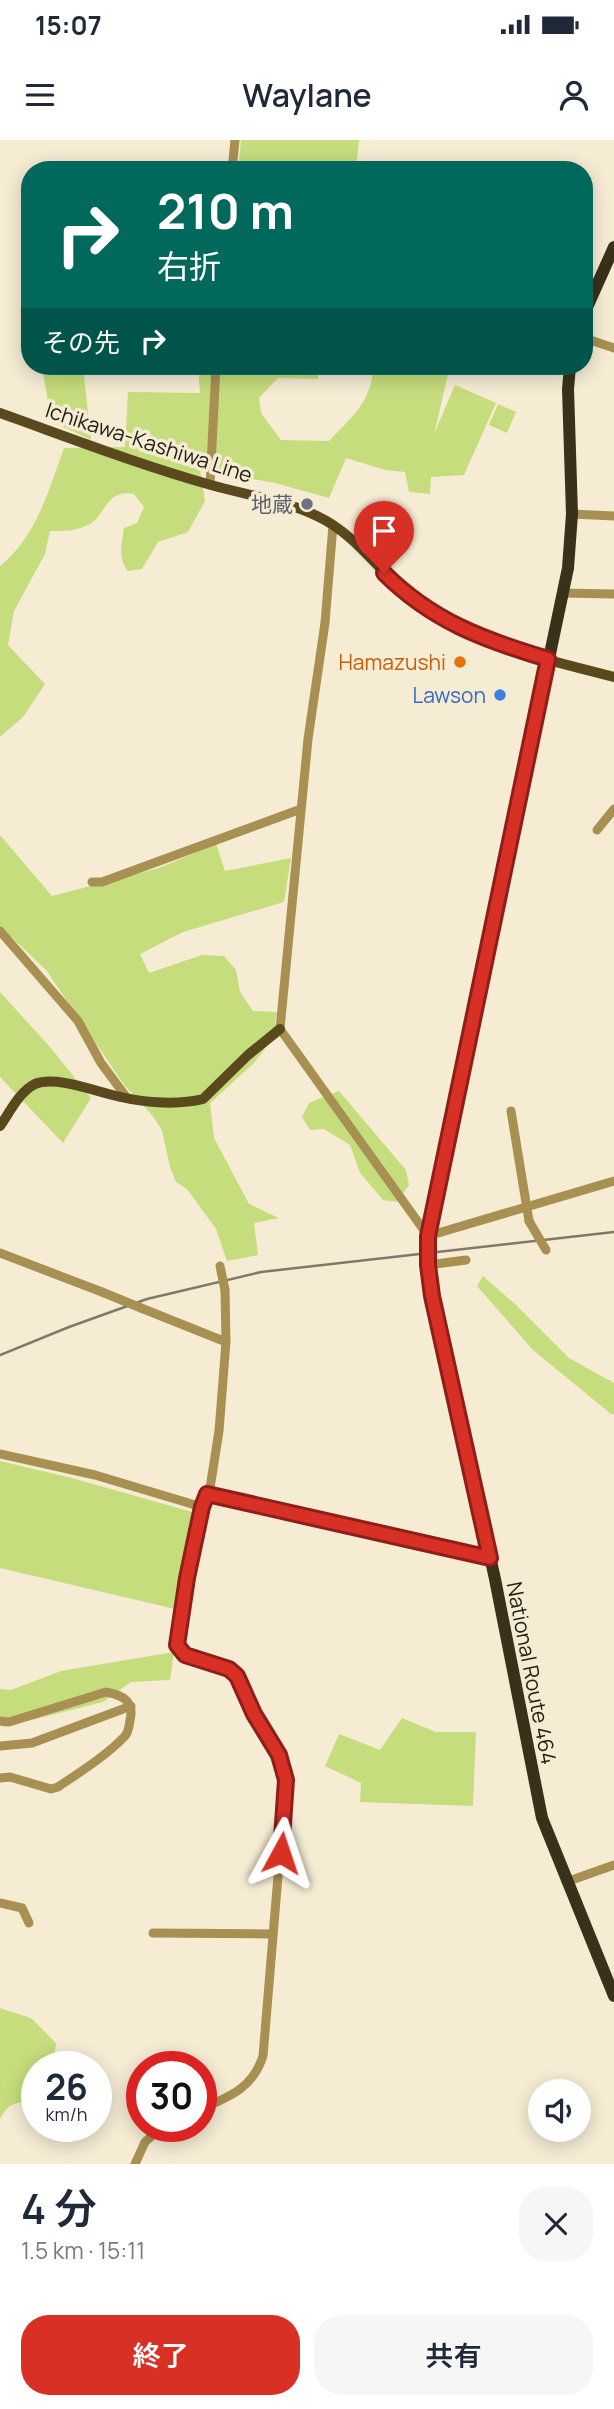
<!DOCTYPE html>
<html lang="ja">
<meta charset="utf-8">
<style>
:root{--surface:#fff;--page:#f6f6f7;--text:#1f2937;--muted:#747a83;--accent:#d93025}
body{margin:0;font-family:Manrope,"Noto Sans JP",sans-serif;background:var(--page);color:var(--text);height:100vh;display:flex;flex-direction:column;font-size:26px;white-space:nowrap}
*{box-sizing:border-box;margin:0}
p{font-size:23px;color:var(--muted)}
.icon{flex:none;width:38px;height:38px;fill:none;stroke:currentColor;stroke-width:2;stroke-linecap:round;stroke-linejoin:round}
.map{position:relative;height:2024px;overflow:hidden}
.drawer{display:flex;flex-direction:column;background:var(--surface);flex:1}
.drawer>*{flex:none}
.banner{position:absolute;left:21px;top:21px;width:572px;height:214px;border-radius:28px;box-shadow:0 4px 18px #0003;background:#00695c;color:#fff;overflow:hidden}
.fabs{position:absolute;left:528px;top:1939px;display:grid;gap:14px}
.fabs a{display:grid;place-items:center;width:63px;height:63px;border-radius:50%;background:var(--surface);box-shadow:0 4px 18px #0003;font-size:35px}
.speed{position:absolute;left:21px;top:1911px;display:flex;gap:14px;font-size:35px;font-weight:700;text-align:center}
.speed>*{display:grid;place-content:center;width:91px;height:91px;border-radius:50%;background:var(--surface);box-shadow:0 4px 18px #0003;line-height:1}
.speed small{font-size:18px;font-weight:400}
.speed .limit{border:10px solid #d22;background:#fff;color:#111}
.pin{position:absolute;display:grid;place-items:center;width:60px;height:60px;color:#fff;margin:-72px -30px;border-radius:50% 50% 50% 0;rotate:-45deg;box-shadow:0 0 7px #0007}
.pin .icon{rotate:45deg}
.me{position:absolute;width:77px;margin:-38px;rotate:5deg;stroke-linejoin:round;filter:drop-shadow(0 0 5px #0008)}
.turn{display:flex;align-items:center;gap:24px;height:147px;padding:0 21px;font-size:32px}
.turn .icon{width:91px;height:91px;stroke-width:2.5}
.turn b{display:block;font-size:49px;line-height:60px}
.then{display:flex;align-items:center;height:66px;padding:0 21px;background:#0003;gap:14px;font-size:26px}
.round{display:grid;place-items:center;flex:none;width:74px;height:74px;border-radius:28px;background:var(--page)}
.overview{display:flex;align-items:center;justify-content:space-between;height:119px;padding:0 21px}
h1{font-size:42px;font-weight:600;line-height:52px}
.action{display:flex;gap:14px;margin-top:auto;padding:14px 21px}
.action a{flex:1;height:80px;border-radius:28px;background:var(--accent);color:#fff;font-size:28px;font-weight:600;line-height:80px;text-align:center}
.action a+a{background:var(--page);color:var(--text)}
.status{display:flex;justify-content:space-between;align-items:center;height:49px;padding:0 35px;background:var(--surface);direction:ltr}
.status svg{height:19px;fill:currentColor}
header{display:flex;justify-content:space-between;align-items:center;height:91px;padding:0 21px;background:var(--surface);font-size:32px;font-weight:600}
.map>svg:first-child{display:block}
.green{fill:#c6dd7d}
.lines{fill:none;stroke-linecap:round;stroke-linejoin:round}
.minor{stroke:#a89053;stroke-width:9}
.major{stroke:#59491d;stroke-width:10}
.highway{stroke:#3a311b;stroke-width:12}
.rail{stroke:#80796a;stroke-width:2.5}
.minor-bridge{stroke:#a89053;stroke-width:9}
.highway-bridge{stroke:#3a311b;stroke-width:12}
.route-casing{stroke:#8d1f18;stroke-width:18}
.route{stroke:#d93025;stroke-width:12}
.worship-dot{fill:#6b7280;stroke:#f6ecd4;stroke-width:2.5}
.food-dot{fill:#e8710a;stroke:#f6ecd4;stroke-width:2.5}
.shop-dot{fill:#3f7fe0;stroke:#f6ecd4;stroke-width:2.5}
.labels{text-anchor:middle;dominant-baseline:central;stroke-width:7;stroke-linejoin:round;paint-order:stroke}
.street-label{font-size:21px;fill:#232017;stroke:#f6ecd4}
.worship-label{font-size:21px;fill:#5b616d;stroke:#f6ecd4;text-anchor:end}
.food-label{font-size:21px;fill:#c56008;stroke:#f6ecd4;text-anchor:end}
.shop-label{font-size:21px;fill:#366cbe;stroke:#f6ecd4;text-anchor:end}
</style>
<div class="status"><b>15:07</b><svg viewBox="0 0 49 12"><path d="M0 12V9h3v3zM5 12V6h3v6zM10 12V3h3v9zM15 12V0h3v12zM26 1h20v11H26zM47 4h2v5h-2z"/></svg></div>
<header><svg class="icon" aria-label="menu" viewBox="0 0 24 24"><path d="M4 6h16M4 12h16M4 18h16"/></svg>Waylane<svg class="icon" aria-label="person" viewBox="0 0 24 24"><circle cx="12" cy="8" r="4"/><path d="M4 21q1-7 8-7t8 7"/></svg></header>
<div class="map">
<svg width="614" height="2024" viewBox="0 0 614 2024">
<rect width="100%" height="100%" fill="#f6ecd4"/>
<path class="green" d="M241,0H359L356,30H238Z
M42,226H83L91,300L51,281Z
M198,226H318V239L278,238L259,258L261,273L281,300L329,301C351,278 373,260 373,226H450L434,294L455,245L496,263L464,335L431,337L430,354L409,352L405,332L385,330L346,318L329,358L275,343L200,330L205,361L188,392L158,402L142,429L128,431C117,419 122,402 124,388L137,383L144,367L134,354C106,349 107,373 90,384C78,391 64,391 50,391L45,414L14,471L8,505L45,544L23,577L0,597V426C36,397 49,350 64,308L125,307L128,252L200,253Z
M498,264L516,272L507,293L489,285Z
M0,695L52,756L159,728L216,704L225,731L291,718L284,762L183,792L140,814L149,833L202,815L224,816L236,830L240,852L253,871L277,872L275,883L279,897L270,902L254,923L210,963L214,998L249,1064L279,1078L254,1083L258,1115L227,1121L216,1089L187,1049L176,1042L170,1027L162,990L152,975L125,946L46,830L0,786Z
M0,852L50,907L91,958L63,1003L0,937Z
M339,951L406,1030L409,1045L397,1062L383,1060L360,1033L350,1005L324,989L310,990L302,977L309,963Z
M483,1136L515,1164L569,1218L614,1243V1274H611L533,1210L477,1146Z
M0,1321L72,1338L192,1372L175,1469L0,1428Z
M174,1512L170,1540L131,1542L103,1562L4,1587L0,1585V1549L11,1550L61,1531Z
M402,1578L436,1592H476L473,1666L360,1662L361,1643L325,1626L339,1594L380,1610Z
M0,1868L31,1878L56,1903L53,1927H37V1965C18,1960 9,1962 0,1979Z"/>
<g class="lines">
<path class="minor" d="M232,30L235,0
M584,198L614,208
M210,345L216,226
M572,374L614,376
M333,385L325,483L308,599L280,889L428,1096L614,1041
M562,453L614,454
M597,690L614,669
M92,742H102L301,669
M0,791L78,881L101,923L127,958
M511,971L529,1081
M0,1113L102,1152
M428,1125L466,1120
M225,1150L226,1202
M141,1168L226,1202L219,1291L210,1348L202,1367L182,1464L177,1505L185,1515L229,1529L237,1536L254,1574L283,1622L286,1640L263,1916C253,1948 229,1957 201,1969
M0,1314L95,1335L202,1367
M207,1354L490,1418
M0,1581L9,1582L106,1552C122,1555 135,1561 130,1580C129,1586 129,1591 125,1596C106,1616 80,1632 58,1647L51,1649L10,1637L0,1638
M0,1606L32,1603L131,1566
M566,1742L614,1725
M0,1763L22,1768L29,1783
M153,1793L272,1794
M135,2024L145,2002L163,1986"/>
<path class="major" d="M0,273C70,298 140,325 211,345C246,355 284,360 317,376C358,395 382,436 417,463C472,506 548,519 614,537
M0,986C10,972 19,952 35,944C57,935 99,953 121,957C146,963 179,965 203,959L248,915L280,889"/>
<path class="highway" d="M584,174L614,107
M428,1096L568,428L572,374L568,249L570,226
M428,1125L438,1181L495,1439L542,1678L614,1856"/>
<path class="rail" d="M0,1215L69,1187L147,1159L261,1132L614,1092"/>
<path class="minor-bridge" d="M529,1081L546,1110
M220,1126L225,1150
M102,1152L141,1168"/>
<path class="highway-bridge" d="M428,1096V1125"/>
</g>
<g class="lines">
<defs>
<path id="route" d="M281,1713L286,1640L279,1615L254,1574L237,1536L229,1529L185,1515L177,1505L187,1438L202,1367L207,1354L490,1418L432,1156L428,1125V1096L548,519C484,500 432,481 384,433"/>
</defs>
<use href="#route" class="route-casing"/>
<use href="#route" class="route"/>
</g>
<circle class="worship-dot" cx="307" cy="364" r="7"/>
<circle class="food-dot" cx="460" cy="522" r="7"/>
<circle class="shop-dot" cx="500" cy="555" r="7"/>
<g class="labels">
<g class="street-label">
<text transform="translate(149 302) rotate(18)">Ichikawa-Kashiwa Line</text>
<text transform="translate(532 1533) rotate(79)">National Route 464</text>
</g>
<g class="worship-label">
<text x="293" y="364">地蔵</text>
</g>
<g class="food-label">
<text x="446" y="522">Hamazushi</text>
</g>
<g class="shop-label">
<text x="486" y="555">Lawson</text>
</g>
</g>
</svg>
<div class="fabs">
<a><svg class="icon" aria-label="sound" viewBox="0 0 24 24"><path d="M4 9h4l5-4v14l-5-4H4zM17 9q2 3 0 6"/></svg></a>
</div>
<div class="speed"><div>26<small>km/h</small></div><div class="limit">30</div></div>
<div class="pin" style="left:384px;top:433px;background:#d93025"><svg class="icon" aria-label="arrive" viewBox="0 0 24 24"><path d="M6 21V4h12l-3 4 3 4H6"/></svg></div>
<svg class="me" style="left:281px;top:1713px" viewBox="-20 -20 40 40"><path d="M0-17L14 15 0 8-14 15z" fill="#d93025" stroke="#fff" stroke-width="4"/></svg>
<div class="banner">
<div class="turn"><svg class="icon" aria-label="right" viewBox="0 0 24 24"><path d="M7 20v-9h11M14 6l5 5-5 5"/></svg><div><b>210 m</b>右折</div></div>
<div class="then">その先<svg class="icon" aria-label="right" viewBox="0 0 24 24"><path d="M7 20v-9h11M14 6l5 5-5 5"/></svg></div>
</div>
</div>
<section class="drawer">
<div class="overview"><div><h1>4 分</h1><p>1.5 km · 15:11</p></div><a class="round"><svg class="icon" aria-label="close" viewBox="0 0 24 24"><path d="M6 6l12 12M18 6L6 18"/></svg></a></div>
<div class="action"><a>終了</a><a>共有</a></div>
</section>
